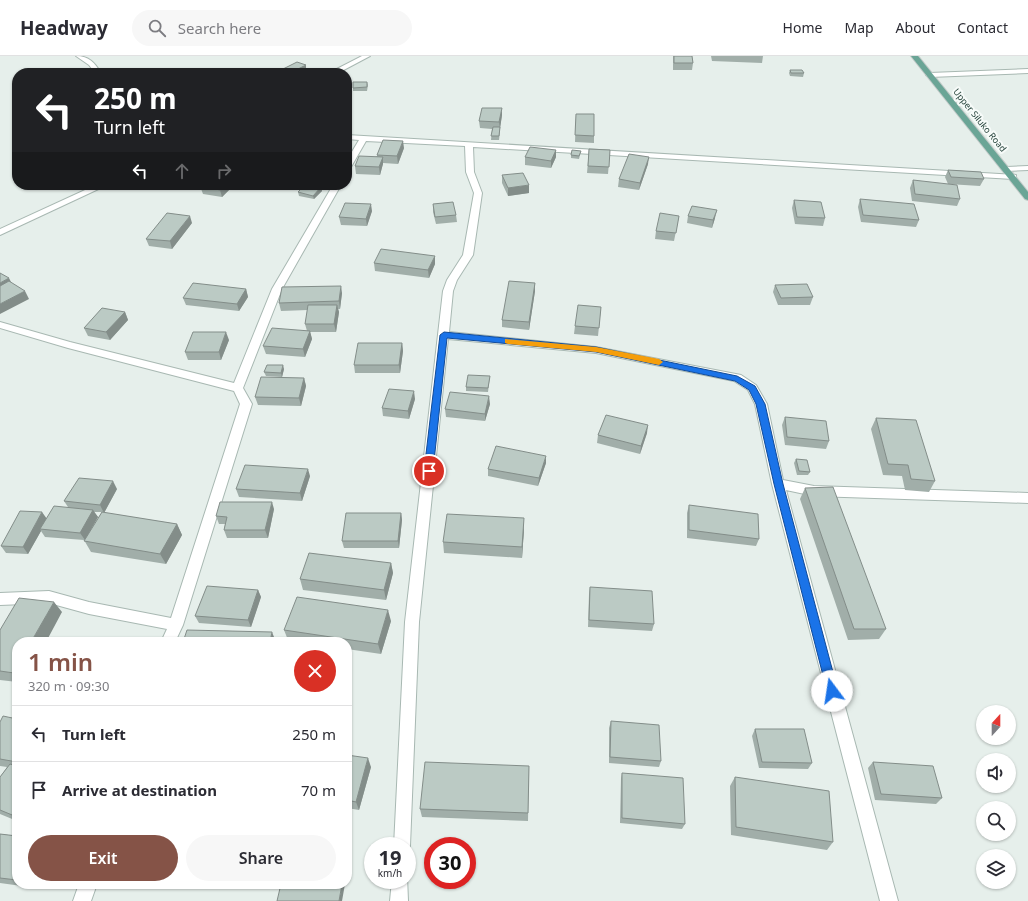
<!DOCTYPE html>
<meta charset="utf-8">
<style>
:root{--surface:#fff;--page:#f7f7f7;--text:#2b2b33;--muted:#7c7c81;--line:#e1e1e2;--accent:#855347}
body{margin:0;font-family:"Noto Sans",sans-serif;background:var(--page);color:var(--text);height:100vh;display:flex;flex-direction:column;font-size:15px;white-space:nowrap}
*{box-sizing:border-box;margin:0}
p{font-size:13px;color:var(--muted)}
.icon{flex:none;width:22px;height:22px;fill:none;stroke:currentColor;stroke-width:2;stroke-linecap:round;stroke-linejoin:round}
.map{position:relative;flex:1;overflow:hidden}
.panel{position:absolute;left:12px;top:581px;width:340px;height:252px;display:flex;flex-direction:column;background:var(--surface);border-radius:16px;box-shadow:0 1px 3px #0004}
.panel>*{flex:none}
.hud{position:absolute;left:12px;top:12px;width:340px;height:122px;border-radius:16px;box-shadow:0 1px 3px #0004;background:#202124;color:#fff;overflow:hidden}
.needle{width:26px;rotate:21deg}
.controls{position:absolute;left:976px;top:649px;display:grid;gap:8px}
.controls a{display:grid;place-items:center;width:40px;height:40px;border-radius:50%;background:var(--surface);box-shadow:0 1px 3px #0004;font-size:20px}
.speed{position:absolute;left:364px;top:781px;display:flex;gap:8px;font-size:20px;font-weight:700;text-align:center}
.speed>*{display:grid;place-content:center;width:52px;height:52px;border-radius:50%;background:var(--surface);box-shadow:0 1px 3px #0004;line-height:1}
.speed small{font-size:10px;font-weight:400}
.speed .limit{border:6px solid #d22;background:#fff;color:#111}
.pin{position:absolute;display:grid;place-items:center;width:34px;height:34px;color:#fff;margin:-17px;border:2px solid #fff;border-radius:50%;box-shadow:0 1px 4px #0007}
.me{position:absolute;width:44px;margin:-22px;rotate:346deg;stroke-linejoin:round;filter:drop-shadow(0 0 3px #0008)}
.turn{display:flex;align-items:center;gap:14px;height:84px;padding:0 16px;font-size:18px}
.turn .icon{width:52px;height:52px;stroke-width:2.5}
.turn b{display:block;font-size:28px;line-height:34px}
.lanes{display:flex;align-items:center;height:38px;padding:0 16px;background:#0003;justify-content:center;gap:20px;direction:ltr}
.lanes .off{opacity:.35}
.round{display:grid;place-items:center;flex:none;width:42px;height:42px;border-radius:21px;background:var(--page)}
.head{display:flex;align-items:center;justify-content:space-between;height:68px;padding:0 16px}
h1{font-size:24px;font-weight:600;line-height:30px;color:var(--accent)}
.cta{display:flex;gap:8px;margin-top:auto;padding:8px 16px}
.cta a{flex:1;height:46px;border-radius:24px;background:var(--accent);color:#fff;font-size:16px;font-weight:600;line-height:46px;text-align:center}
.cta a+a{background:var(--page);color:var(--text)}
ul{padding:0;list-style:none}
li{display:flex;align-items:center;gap:12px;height:56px;padding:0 16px;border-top:1px solid var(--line)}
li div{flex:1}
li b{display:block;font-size:15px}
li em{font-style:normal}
header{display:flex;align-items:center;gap:24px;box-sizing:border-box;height:56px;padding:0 20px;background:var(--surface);border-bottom:1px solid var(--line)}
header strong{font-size:19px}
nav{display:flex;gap:22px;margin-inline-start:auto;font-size:14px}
.search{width:280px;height:36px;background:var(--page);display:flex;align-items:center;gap:10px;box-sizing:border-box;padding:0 14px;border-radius:22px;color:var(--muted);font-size:15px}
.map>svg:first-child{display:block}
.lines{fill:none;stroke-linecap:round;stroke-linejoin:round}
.minor-casing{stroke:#a8b8b2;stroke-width:2}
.major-casing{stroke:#c2cac8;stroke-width:2}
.minor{fill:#fff;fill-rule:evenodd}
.major{fill:#6aa596;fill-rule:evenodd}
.wall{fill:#a1aea9;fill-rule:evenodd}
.shaded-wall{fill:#838d89}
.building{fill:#bbcac4;stroke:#838d89}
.route{fill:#1a73e8;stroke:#114b97}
.slow{fill:#f59e0b}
.labels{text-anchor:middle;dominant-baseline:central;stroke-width:4;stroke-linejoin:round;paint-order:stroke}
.far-street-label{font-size:9px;fill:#24423a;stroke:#f7fbf9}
</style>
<header>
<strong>Headway</strong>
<div class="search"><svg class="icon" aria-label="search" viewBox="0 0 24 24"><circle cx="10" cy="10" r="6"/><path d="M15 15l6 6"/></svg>Search here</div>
<nav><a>Home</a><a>Map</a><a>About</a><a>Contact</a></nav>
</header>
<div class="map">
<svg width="1028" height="845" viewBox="0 0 1028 845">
<rect width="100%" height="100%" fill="#e6efeb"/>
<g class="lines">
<defs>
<path id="minor" d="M76,0C89,0 95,7 101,17H95L89,9Z
M362,0H370L338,17H329Z
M1028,13V17L930,21L926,19L930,17Z
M347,79L1016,119V123H1013L473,91L474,116L482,137L473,199L457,224L453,235L449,276L596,291L741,319L756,329L767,348L783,424L814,430L1028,437V447L814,440L786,434L898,845H880L772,428L755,348L748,334L734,325L596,297L448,283L419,566L410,790L407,796V790H394L405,566L443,235L447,224L463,199L474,137L466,116L465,90L366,85L351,111L347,113V104L359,84L347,83Z
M1028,110V114L1007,115L1003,113L1007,111Z
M96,129H107L0,179V173Z
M333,129H341L282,233L243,332L252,348L183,569L175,586H161L167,573L89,558L49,547L0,549V537L49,535L89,546L171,562L240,348L234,335L68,292L0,272V266L70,286L234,327L272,233Z
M407,820L408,845H390L392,824H407Z
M79,828H97L91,845H73Z"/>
<path id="major" d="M911,0H918L1028,136V144L1025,143Z"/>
</defs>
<use href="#minor" class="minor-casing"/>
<use href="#major" class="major-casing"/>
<use href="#minor" class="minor"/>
<use href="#major" class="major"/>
</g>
<path class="wall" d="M673,0H692L693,7L692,14H673Z
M711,0H763L762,7L712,5Z
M306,9V13L298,17H282L281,14Z
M790,14L804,17L803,21L790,20L789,17Z
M367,26L368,29L367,35H353V32Z
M576,58L594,80V87L575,86Z
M502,59L500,71V75L499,84H491L492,73L480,72L479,65Z
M404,92L398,108L383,107L380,119L356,118L355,110L377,100V99Z
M589,93L610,94L608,118L587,117Z
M556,94V101L551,112L525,109V101Z
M581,95L579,103L571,102V99Z
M648,108L639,134L618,131L619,123Z
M948,114L984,123L980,130L948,128L945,121Z
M502,119L529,137L508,140L502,127Z
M913,124L960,143L957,150L912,145L910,132Z
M234,129L222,141L203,138L200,130Z
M321,131L322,135L314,143L299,140L298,136Z
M860,143L919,164L916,171L861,166L858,151Z
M794,144L825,162L823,170L795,168L792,152Z
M433,148L456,159L457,166L436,168L433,156Z
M372,155L367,170L341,169L339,161Z
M679,160L674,185L655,183L656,175Z
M688,160L715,162L712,172L687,167Z
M192,167L172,193L149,190L146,183Z
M435,200V208L429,222L375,215L374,207Z
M535,227V235L529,274L502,271V264Z
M775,229L813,241L810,249H778L773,236Z
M246,233L248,241L239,255L186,249L183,242Z
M342,237L340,253H338L339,256L336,276H310L312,283L305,301L266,298L263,290L307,275L305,268L308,254L281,255L279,247Z
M601,251L598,280L574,278L575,270Z
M125,256L128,264L110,284L88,280L84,272Z
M229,284L221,304H188L185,296Z
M402,287L403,295L400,317H355L354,309Z
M284,313L282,321L266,320L264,316Z
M490,320L488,336L466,335V331Z
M304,322L306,330L301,350L258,349L255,341Z
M415,343L409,363L383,360L382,352Z
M490,348L485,365L446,361L445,353Z
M785,361L829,385L826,393L785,389L782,369Z
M876,362L935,425L929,436L905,434L902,420L883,419L871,373Z
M647,377L640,398L597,387L598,379Z
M796,403L810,416L808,419H797L794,407Z
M546,407L538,430L488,420V413Z
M310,420L302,445L239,441L236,433Z
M805,432L886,573L879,583L848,584L800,443Z
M117,433L104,457L177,468L182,479L166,508L91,496L84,484L45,481L41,475L28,498L6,497L1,490L46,463L68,451L64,445ZM94,456H102L89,477L98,461Z
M689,449L759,483L756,490L687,482V457Z
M274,453L268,482H227L224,474L225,468H219L216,460Z
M401,457L402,464L399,492H344L342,485Z
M524,473L522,502L444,497L443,486Z
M391,507L393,517L386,544L303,534L300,523Z
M590,531L654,568L652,575L588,571L589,538Z
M258,534L261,541L251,571L199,567L195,560Z
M62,556L17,586V626L0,624V574Z
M391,565L381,598L347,593V586H301L288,584L284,574Z
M17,663V765L0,758V721L7,711L0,710V666Z
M611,665L661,705L659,711L609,707V672Z
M755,673L812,707L808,713L759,712L752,680Z
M347,699L371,711L359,754L347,752Z
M873,706L942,742L936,748L875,744L868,712Z
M529,710L528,765L422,761L420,753Z
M622,717L685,768L682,773L620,767L621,722Z
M735,721L833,786L827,794L731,779L730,730Z
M0,778L17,780V828H30L29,831L0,827Z"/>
<path class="shaded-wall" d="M306,9V13L298,17H290Z
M502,52V59L500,73L499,66Z
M403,85L404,92L398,108L397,100Z
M556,94V101L551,112V105Z
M383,101V108L380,119L379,111Z
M649,101L648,108L639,134L640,127Z
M225,129H234L222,141L220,134Z
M529,129V137L508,140V132Z
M321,131L322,135L314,143L313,140Z
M371,148L372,155L367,170L366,163Z
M717,154L715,162L712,172L713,164Z
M190,160L192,167L172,193L170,185Z
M435,200V208L429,222L428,214Z
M9,222L13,230L0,237V227Z
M535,227V235L529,274V266Z
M341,230L342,237L340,253L339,245Z
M246,233L248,241L239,255L237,248Z
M25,235L29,243L0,258V248Z
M337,249L339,256L336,276L334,268Z
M125,256L128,264L110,284L106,276Z
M310,275L312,283L305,301L303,293Z
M226,276L229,284L221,304L219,296Z
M402,287L403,295L400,317L399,309Z
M283,309L284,313L282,321L281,317Z
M304,322L306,330L301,350L299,342Z
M414,335L415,343L409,363L408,355Z
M489,340L490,348L485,365V358Z
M648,369L647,377L640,398L641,390Z
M546,400V407L538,430L539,422Z
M308,413L310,420L302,445L300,437Z
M113,425L117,433L104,457L100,449Z
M272,446L274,453L268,482L265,474Z
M93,454L98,461L85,484L80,477Z
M42,456L47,463L40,473L41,475L28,498L23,491Z
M401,457L402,464L399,492L398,485Z
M524,462V473L522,502V491Z
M177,468L182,479L166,508L160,498Z
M391,507L393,517L386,544L384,534Z
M258,534L261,541L251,571L248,564Z
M54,546L62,556L46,586H31Z
M388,554L391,565L381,598L378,588Z
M272,576L276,586H270Z
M17,612V620L14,617Z
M368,702L371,711L359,754L356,746Z
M24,828H30L29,831Z
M342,828H345L342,845H339Z"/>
<path class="building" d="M674,0H692L693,7H674Z
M297,6L306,9L290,17L281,14Z
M790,14H802L804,17H791Z
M353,26H367V31L353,32Z
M482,52H502L499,66L479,65Z
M576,58H594V80L575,79Z
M493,71H500L499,80H491Z
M383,84L403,85L397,100L377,99Z
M530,91L556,94L551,105L525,101Z
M589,93L610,94L609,111L588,110Z
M572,94L581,95L579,100L571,99Z
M629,98L649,101L640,127L619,123Z
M359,100L383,101L379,111L355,110Z
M948,114L981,116L984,123L951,121Z
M523,117L529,129L508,132L502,119Z
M913,124L957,129L960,143L915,138Z
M202,129H225L220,134L200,130Z
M305,129H309L321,131L313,140L298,136Z
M860,143L914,148L919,164L863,159Z
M794,144L821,146L825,162L797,161Z
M453,146L456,159L435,161L433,148Z
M345,147L371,148L366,163L339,161Z
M692,150L717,154L713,164L688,160Z
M167,157L190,160L170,185L146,183Z
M660,157L679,160L676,177L656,175Z
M381,193L435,200L428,214L374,207Z
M0,217L9,222L0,227Z
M9,225L25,235L0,248V230Z
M509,225L535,227L529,266L502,264Z
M193,227L246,233L237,248L183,242Z
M807,228L813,241L781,242L775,229Z
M341,230L339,245L279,247L282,231Z
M308,249H337L334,268H305Z
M578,249L601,251L599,272L575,270Z
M102,252L125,256L106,276L84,272Z
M272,272L310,275L303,293L263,290Z
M193,276H226L219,296H185Z
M358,287H402L399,309H354Z
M267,309H283L281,317L264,316Z
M468,319L490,320L488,332L466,331Z
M261,321L304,322L299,342L255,341Z
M389,333L414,335L408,355L382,352Z
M450,336L489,340L485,358L445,353Z
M606,359L648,369L641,390L598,379Z
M785,361L826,365L829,385L787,381Z
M876,362L916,364L935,425L911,423L908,409L888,408Z
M496,390L546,400L539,422L488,413Z
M796,403L807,404L810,416L799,415Z
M245,409L308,413L300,437L236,433Z
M79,422L113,425L100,449L64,445Z
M833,431L886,573H854L805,432Z
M220,446H272L265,474H224L227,461L216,460Z
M689,449L758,458L759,483L689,474Z
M54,450L93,454L80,477L40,473Z
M20,455L42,456L23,491L1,490Z
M102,456L177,468L160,498L84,485Z
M346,457H401L398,485H342Z
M447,458L524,462L522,491L443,486Z
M309,497L391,507L384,534L300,523Z
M207,530L258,534L248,564L195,560Z
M590,531L652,535L654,568L589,564Z
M297,541L388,554L378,588L284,574Z
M19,542L54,546L31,586H17V612L14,617L0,615V574Z
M187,574L272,576L270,586H183Z
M3,660L17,663V706L0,703V666Z
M611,665L659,669L661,705L610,701Z
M755,673H804L812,707L762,706Z
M347,699L368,702L356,746L347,744Z
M425,706L529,710L528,757L420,753Z
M873,706L933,710L942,742L881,738Z
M10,708L17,710V761L0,754V721Z
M622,717L683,722L685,768L622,762Z
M735,721L829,735L833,786L736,771Z
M0,778L17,780V824L0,822Z
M281,828H342L339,845H277Z"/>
<path class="route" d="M444,276L596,291L737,320L755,330L765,348L783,428L838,635L836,639L832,640L829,639L827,635L774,428L756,348L749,334L735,325L596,296L447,282L433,415L429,418L424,415L440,279Z"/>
<path class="slow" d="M505,283L596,291L659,303L663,306L659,309L596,296L508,288L505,287Z"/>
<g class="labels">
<g class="far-street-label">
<text transform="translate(980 64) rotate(51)">Upper Siluko Road</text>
</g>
</g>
</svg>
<div class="controls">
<a><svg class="needle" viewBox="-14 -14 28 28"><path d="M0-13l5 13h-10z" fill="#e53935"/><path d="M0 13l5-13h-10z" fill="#7c7c81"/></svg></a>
<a><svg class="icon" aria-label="sound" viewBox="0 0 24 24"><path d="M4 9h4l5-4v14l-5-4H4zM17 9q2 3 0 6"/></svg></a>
<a><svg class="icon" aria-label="search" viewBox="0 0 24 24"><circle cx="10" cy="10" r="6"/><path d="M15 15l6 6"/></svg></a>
<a><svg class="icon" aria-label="layers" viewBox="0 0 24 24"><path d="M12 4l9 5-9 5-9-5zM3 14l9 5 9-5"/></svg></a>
</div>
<div class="speed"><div>19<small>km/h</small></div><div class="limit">30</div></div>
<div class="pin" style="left:429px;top:415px;background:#d93025"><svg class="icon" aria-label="arrive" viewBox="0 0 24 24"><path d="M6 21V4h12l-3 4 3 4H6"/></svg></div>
<svg class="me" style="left:832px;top:635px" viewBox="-20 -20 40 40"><circle r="19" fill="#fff"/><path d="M0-13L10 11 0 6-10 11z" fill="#1a73e8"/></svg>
<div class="hud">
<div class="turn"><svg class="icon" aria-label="left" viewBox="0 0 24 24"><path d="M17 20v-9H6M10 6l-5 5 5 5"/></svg><div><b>250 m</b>Turn left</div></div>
<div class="lanes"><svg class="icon" aria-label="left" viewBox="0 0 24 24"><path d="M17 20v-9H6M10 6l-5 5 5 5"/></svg><svg class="icon off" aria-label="ahead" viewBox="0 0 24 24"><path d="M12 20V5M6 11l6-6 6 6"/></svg><svg class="icon off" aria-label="right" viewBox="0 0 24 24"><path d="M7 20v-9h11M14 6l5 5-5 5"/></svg></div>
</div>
<section class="panel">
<div class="head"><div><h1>1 min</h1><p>320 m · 09:30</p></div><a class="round" style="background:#d93025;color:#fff"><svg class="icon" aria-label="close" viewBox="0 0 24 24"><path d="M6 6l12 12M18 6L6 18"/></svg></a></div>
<ul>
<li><svg class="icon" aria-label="left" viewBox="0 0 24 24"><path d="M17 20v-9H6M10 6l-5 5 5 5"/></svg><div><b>Turn left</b></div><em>250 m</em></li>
<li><svg class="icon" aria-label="arrive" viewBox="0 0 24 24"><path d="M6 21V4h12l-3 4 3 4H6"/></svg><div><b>Arrive at destination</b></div><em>70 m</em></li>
</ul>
<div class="cta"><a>Exit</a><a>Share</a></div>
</section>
</div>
